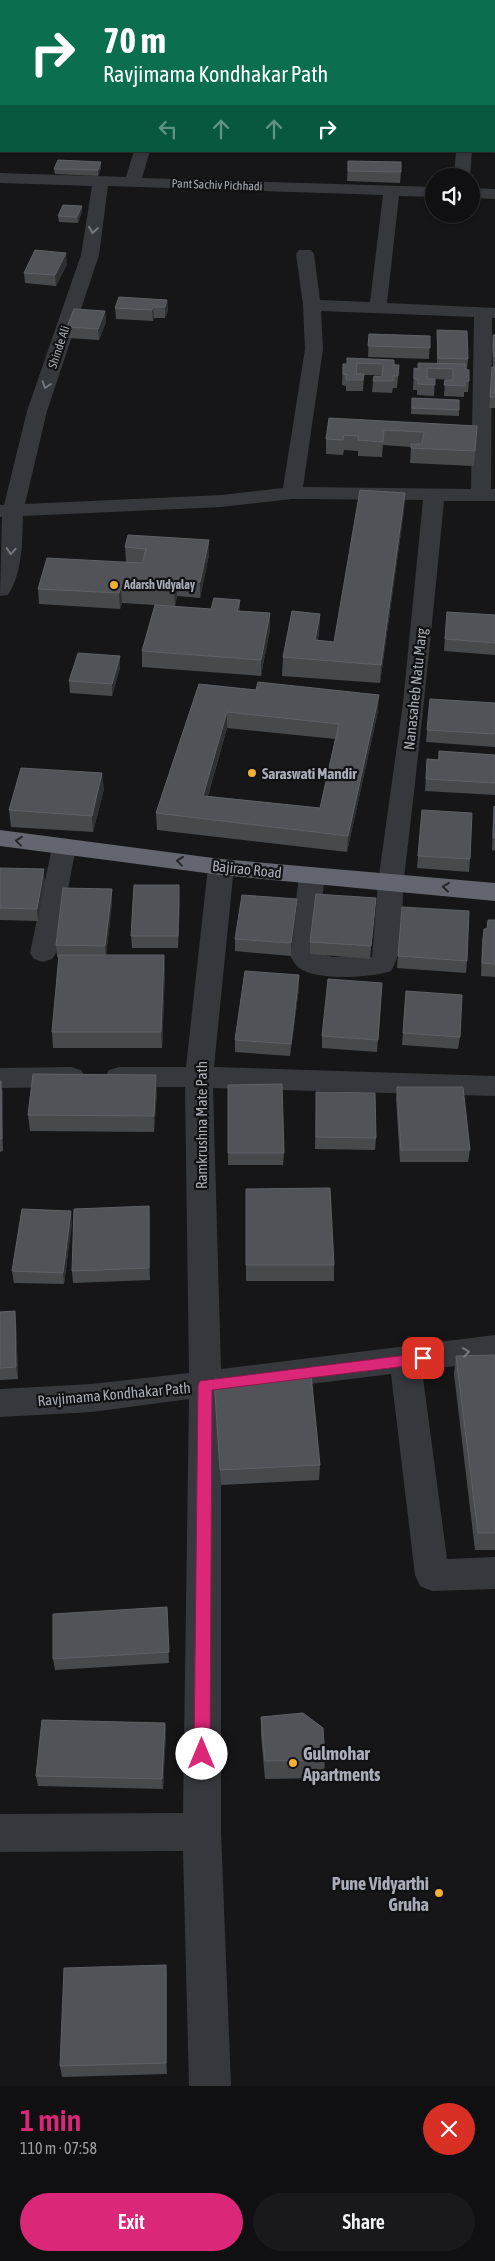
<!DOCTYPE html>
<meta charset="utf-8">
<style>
:root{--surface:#101012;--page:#19191b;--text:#f1f3f6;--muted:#9c9d9f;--line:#303032;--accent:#db2777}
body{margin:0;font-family:"Asap Condensed",sans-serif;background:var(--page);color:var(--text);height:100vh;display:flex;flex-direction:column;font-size:19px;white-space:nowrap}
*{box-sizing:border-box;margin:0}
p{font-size:16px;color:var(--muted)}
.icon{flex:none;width:28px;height:28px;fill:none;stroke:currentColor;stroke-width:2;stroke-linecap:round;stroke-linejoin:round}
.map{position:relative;height:2086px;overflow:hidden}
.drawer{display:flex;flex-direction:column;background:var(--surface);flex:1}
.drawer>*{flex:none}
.banner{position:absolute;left:0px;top:0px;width:495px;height:152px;box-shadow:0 1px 4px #0004,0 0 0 1px var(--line);background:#0b6e4f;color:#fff;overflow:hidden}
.fabs{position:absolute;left:425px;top:168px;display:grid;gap:10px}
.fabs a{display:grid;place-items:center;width:55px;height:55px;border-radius:50%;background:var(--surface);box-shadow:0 1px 4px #0004,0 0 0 1px var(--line);font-size:25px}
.pin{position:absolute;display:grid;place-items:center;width:42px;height:42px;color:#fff;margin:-21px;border-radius:10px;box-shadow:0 2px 8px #0006}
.me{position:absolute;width:55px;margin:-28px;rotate:0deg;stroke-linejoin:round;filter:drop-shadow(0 0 4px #0008)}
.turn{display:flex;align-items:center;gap:18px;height:105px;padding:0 20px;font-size:22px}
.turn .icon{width:65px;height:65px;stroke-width:2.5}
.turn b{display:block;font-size:35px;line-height:42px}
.lanes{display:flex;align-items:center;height:48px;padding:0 20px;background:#0003;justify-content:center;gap:25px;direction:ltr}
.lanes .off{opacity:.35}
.round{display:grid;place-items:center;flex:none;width:52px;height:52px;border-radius:26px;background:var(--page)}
.overview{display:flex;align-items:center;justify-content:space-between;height:85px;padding:0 20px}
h1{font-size:30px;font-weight:600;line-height:38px;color:var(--accent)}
.primary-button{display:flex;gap:10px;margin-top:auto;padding:10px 20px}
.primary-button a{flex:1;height:58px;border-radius:30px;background:var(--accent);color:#fff;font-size:20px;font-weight:600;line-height:58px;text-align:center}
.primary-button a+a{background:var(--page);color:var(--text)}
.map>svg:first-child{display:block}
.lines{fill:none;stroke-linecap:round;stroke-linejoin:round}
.minor{fill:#37383d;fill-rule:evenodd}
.highway{fill:#63666e;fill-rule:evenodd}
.wall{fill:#47494d;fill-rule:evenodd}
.shaded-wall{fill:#2f3033}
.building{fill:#525359;stroke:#5f6168;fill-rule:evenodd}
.oneway{stroke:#757881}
.oneway2{stroke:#26262a}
.route{fill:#db2777;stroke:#8e194d}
.poi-dot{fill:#f2b134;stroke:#111113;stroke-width:2}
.labels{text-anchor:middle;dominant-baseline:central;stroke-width:4.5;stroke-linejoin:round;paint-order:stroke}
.far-street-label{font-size:12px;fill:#a8adb8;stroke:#111113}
.far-poi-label{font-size:12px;font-weight:bold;fill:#a8adb8;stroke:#111113;text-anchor:start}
.street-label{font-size:15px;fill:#a8adb8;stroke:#111113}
.poi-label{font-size:15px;font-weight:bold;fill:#a8adb8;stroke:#111113;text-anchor:start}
.near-poi-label{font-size:18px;font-weight:bold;fill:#a8adb8;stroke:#111113;text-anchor:start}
</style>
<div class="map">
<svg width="495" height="2086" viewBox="0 0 495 2086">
<rect width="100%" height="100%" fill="#161618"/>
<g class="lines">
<path class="minor" d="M234,0H248V1H234Z
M359,0H373V1H359Z
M0,53H1V61H0Z
M134,151H150L142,178L434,187V197L399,196L387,303L495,308V318H492L491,489H495V501H444C432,627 419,753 404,878C401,906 406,948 391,971C370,978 318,981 299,968C295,965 292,959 290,955L299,875L303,869L312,867L321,869L325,875L316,953L333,957H372L378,882L403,703L423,500L292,499L222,507L23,516C22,542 23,572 8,595L0,596L2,517H0V505H4L27,411L81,255L92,186L0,183V173L126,177ZM108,186L383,195L370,302L320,300L314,254L311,250H299L296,254L303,305L305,349L283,488L222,495L25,504L47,411L99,255ZM321,311L474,317L471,489L303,487L323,349Z
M456,151H472L470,176H454Z
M471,188L495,189V199L471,198Z
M64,839L73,841L76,847L56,953L52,959L43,962L34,959L30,953L52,847L55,841Z
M221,859L230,861L234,867L214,1067L495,1076V1096L213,1088L221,1369L495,1335V1361L422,1370L447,1559L495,1557V1589L432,1591L420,1586L415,1575L391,1374L221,1395V1832L231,2086H189L183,1851L0,1852V1814L183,1813L189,1399L92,1412L0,1417V1389L92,1384L189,1373L185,1087H119L109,1084L105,1077L109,1070L119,1067H186L208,867L212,861Z
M71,1067L81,1070L85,1077L81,1084L71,1087L0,1088V1068Z"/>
<path class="highway" d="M0,94L1,95V104H0Z
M494,110H495V120H494Z
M0,830L221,859L495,883V901L221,875L0,846Z"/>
</g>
<path class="wall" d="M494,57H495V84H494Z
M494,84H495V103H494Z
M348,161L401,172L400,183L347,181Z
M101,162V168L98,176L55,174L54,169Z
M82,211L78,223L59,222L58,216Z
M67,264L56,286L25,283L24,273Z
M167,300L168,311L165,318H154L153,321L116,319L115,308Z
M105,311L106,322L99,340L68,338L67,327Z
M437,330L468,359L467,369L469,381L468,392H464V397L444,396L445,380H452L435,379L434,396L417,395V390H413L414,368L417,369L437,363Z
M369,334L430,336L429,359L368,357Z
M493,335H495V408H489L493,367L492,346Z
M347,358L399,365L397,388H393L392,393L372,392L373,381L382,375H364L363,391H346V386L342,385L343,364H347Z
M412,398L459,410V416L411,414Z
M329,418L477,426L474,466L410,463L411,447L383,445L382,457L358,456V451L344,450L343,455L326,454V439Z
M405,493L404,511L380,683L282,676L283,657L320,614L319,632L318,640L334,642Z
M209,540V555L200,598L177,596L175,606L211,609L240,600V611L270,613V629L261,676L142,667V651L155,605L122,603L120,609L39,604L38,589L126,562L125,547Z
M447,612L495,615V655L444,651Z
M120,668L112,696L70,693L69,681Z
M199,684L256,690L378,711L347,852L157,830L156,813ZM227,728L335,739L320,808L208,796Z
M430,699L495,703V747L426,742Z
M439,751L495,755V795L425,791L427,759L438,760Z
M104,789L93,832L11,827L9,810Z
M494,806L495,807V851L492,850L493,819Z
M422,810L470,859L469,872L417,868Z
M0,868L45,882L38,921L0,920Z
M112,889V902L106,955H164L165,972L162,1048H53L52,1032L59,957H57L56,945Z
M180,897L178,948H132L131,936Z
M376,898L370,959L310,954V942Z
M402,907L467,961L466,973L397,968Z
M297,911L291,956L235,951V939Z
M495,920V977L481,976L482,941L484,929H486Z
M382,983L377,1052L322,1048V1036Z
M299,988L290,1056L235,1052V1040Z
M406,991L460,1037L458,1049L402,1045Z
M0,1081L3,1093V1151L0,1152Z
M228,1085L284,1153L283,1165H228Z
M397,1087L470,1150L468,1162H400L396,1099Z
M157,1092L154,1132L30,1131L28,1115Z
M316,1104L376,1138L375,1150L315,1149Z
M246,1189L334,1265V1281H246Z
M149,1206L150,1280L73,1283L72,1271Z
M72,1223L64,1284L14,1283L12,1271Z
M15,1311L16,1323L18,1379L0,1380V1312Z
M495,1355V1550H475L454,1374L456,1356Z
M214,1379L320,1465L319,1480L221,1485Z
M167,1607L169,1663L55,1670L53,1659Z
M261,1717L325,1760L324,1778L265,1779L261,1735Z
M165,1723L166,1733L163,1789L38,1786L36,1776Z
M166,1965L167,1978V2074L62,2077L60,2066Z"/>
<path class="shaded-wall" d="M101,162V168L98,176V170Z
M82,206V211L78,223L77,217Z
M66,253L67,264L56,286L55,275Z
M167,300L168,311L165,318V307Z
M153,307L154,318L153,321L152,310Z
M105,311L106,322L99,340L98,329Z
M405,493L404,511L380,683L381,665Z
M209,540V555L200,598V582Z
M177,580V596L175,606L174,590Z
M121,587L122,603L120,609L119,593Z
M240,600V616L237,611Z
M270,613V629L261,676V660Z
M320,614L319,632L314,659L315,640Z
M120,656V668L112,696V684Z
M379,695L378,711L347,852L348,836Z
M227,712V728L203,812V796Z
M102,773L104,789L93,832L92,816Z
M44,869L45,882L38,921L37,909Z
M179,885L180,897L178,948V936Z
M112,889V902L106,958L105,946Z
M297,899V911L291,956V943Z
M164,955L165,972L162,1048L161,1032Z
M299,975V988L290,1056L291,1044Z
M156,1075L157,1092L154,1132V1116Z
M1,1081L3,1093V1151L2,1139Z
M149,1206L150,1218V1280L149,1268Z
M71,1211L72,1223L64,1284L63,1273Z
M15,1311L16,1323L18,1379L16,1367Z
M165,1723L166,1733L163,1789L162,1779Z
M166,1965L167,1978V2074L166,2063Z"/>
<path class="building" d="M494,57H495V74H494Z
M494,84L495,85V93H494Z
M58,160L101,162L98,170L54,169Z
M348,161L401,162V172L348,171Z
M63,205L82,206L77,217L58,216Z
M35,250L66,253L55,275L24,273Z
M119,297L167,300L165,307H153L152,310L115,308Z
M74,309L105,311L98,329L67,327Z
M437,330L467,331L468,359L438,358Z
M369,334L430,336V348L368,346Z
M493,335H495V357H494Z
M347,358L394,360V365H399L398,376H393V381H373L374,376H382L383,364L357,363L356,374H364L363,380H346L347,375L343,374V364H347Z
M418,363L465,364V369L469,370V381H465V386L444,385L445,380H453V369L427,368V379H435V385L418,384V379H414V368L418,369Z
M492,367H495V397H490Z
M412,398L459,400V410L412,408Z
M329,418L477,426L475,451L411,448V444H422L424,432L384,430L383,442L358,440L359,436L344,435L343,440L326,439Z
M360,490L405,493L381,665L283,657L292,611L320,614L315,640L334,642Z
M128,535L209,540L200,582L177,580L174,590L121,587L119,593L38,589L47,558L142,563L146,549L125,547Z
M214,598L240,600L237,611L270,613L261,660L142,651L155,605L211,609Z
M447,612L495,615V643L445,639Z
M78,653L120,656L112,684L69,681Z
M258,682L379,695L348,836L156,813L199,684L256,690ZM227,712L339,724L320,808L203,796Z
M430,699L495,703V734L427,730Z
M439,751L495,755V783L426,779L427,759L439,760Z
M21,768L102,773L92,816L9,810Z
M494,806L495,807V838H493Z
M422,810L472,813L470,859L418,856Z
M0,868L44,869L37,909L0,908Z
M134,885H179L178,936H131Z
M63,888L112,889L105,946L56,945Z
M316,894L376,898L371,946L310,942Z
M242,895L297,899L291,943L235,939Z
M402,907L469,911L467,961L398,956Z
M488,920H495V964L482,963L484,929H487Z
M59,955H164L161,1032H52Z
M245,971L299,975L291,1044L235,1040Z
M328,979L382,983L378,1040L322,1036Z
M406,991L462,995L460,1037L403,1033Z
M33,1074L156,1075L154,1116L28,1115Z
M0,1081H1L2,1139H0Z
M282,1084L284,1153H228V1085Z
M397,1087H463L470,1150H401Z
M316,1092L375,1093L376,1138L316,1137Z
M330,1188L334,1265H246V1189Z
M149,1206V1268L72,1271L74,1209Z
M22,1209L71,1211L63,1273L12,1271Z
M15,1311L16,1367L0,1368V1312Z
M495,1355V1533H478L456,1356Z
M311,1374L320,1465L220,1470L214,1379Z
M167,1607L169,1652L53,1659V1614Z
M303,1713L323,1728L325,1760L265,1761L261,1717Z
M42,1720L165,1723L162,1779L36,1776Z
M166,1965V2063L60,2066L64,1968Z"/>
<defs><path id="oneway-chevron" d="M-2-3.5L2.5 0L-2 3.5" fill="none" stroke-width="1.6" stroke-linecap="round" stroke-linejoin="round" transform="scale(1.25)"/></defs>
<g class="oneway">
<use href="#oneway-chevron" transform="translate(93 230) rotate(99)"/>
<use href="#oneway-chevron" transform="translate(46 385) rotate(108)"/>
<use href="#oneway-chevron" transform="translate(11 551) rotate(94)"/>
<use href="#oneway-chevron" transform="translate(466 1352) rotate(-8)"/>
</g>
<g class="oneway2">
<use href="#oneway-chevron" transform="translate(19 841) rotate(-173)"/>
<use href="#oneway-chevron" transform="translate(180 861) rotate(-173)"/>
<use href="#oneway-chevron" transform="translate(446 887) rotate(-174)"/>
</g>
<path class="route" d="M423,1353L428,1354L430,1358L428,1362L423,1364L212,1390L210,1754L208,1760L202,1762L197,1760L194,1754L198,1385L200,1381Z"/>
<g class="poi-dot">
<circle cx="114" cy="585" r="5"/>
<circle cx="252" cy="773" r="5"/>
<circle cx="293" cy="1763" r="5"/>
<circle cx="439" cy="1893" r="5"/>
</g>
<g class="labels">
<g class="far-street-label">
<text transform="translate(217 185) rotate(2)">Pant Sachiv Pichhadi</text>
<text transform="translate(59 347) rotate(-72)">Shinde Ali</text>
</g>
<g class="far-poi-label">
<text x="124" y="585">Adarsh Vidyalay</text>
</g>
<g class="street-label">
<text transform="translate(415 689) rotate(-84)">Nanasaheb Natu Marg</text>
<text transform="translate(247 869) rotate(6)">Bajirao Road</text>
<text transform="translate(201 1125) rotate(-90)">Ramkrushna Mate Path</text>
<text transform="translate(114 1394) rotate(-5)">Ravjimama Kondhakar Path</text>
</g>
<g class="poi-label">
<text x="262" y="773">Saraswati Mandir</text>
</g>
<g class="near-poi-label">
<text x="303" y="1753">Gulmohar<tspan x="303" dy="21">Apartments</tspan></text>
<text x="429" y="1883" text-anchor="end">Pune Vidyarthi<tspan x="429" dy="21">Gruha</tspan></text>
</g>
</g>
</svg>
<div class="fabs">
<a><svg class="icon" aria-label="sound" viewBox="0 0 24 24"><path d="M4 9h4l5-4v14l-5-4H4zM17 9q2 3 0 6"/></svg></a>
</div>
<div class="pin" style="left:423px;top:1358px;background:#d93025"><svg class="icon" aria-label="arrive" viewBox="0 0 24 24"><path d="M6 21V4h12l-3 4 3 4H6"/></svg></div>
<svg class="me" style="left:202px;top:1754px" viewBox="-20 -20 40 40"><circle r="19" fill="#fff"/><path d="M0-13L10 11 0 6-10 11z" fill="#db2777"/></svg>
<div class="banner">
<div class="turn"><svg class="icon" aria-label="right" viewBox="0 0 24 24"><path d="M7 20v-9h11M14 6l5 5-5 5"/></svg><div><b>70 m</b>Ravjimama Kondhakar Path</div></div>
<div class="lanes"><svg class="icon off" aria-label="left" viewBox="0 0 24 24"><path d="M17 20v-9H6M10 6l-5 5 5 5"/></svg><svg class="icon off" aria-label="ahead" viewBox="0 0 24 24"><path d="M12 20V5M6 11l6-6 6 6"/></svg><svg class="icon off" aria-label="ahead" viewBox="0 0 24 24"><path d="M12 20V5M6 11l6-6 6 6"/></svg><svg class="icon" aria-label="right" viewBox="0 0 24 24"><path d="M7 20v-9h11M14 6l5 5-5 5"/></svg></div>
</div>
</div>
<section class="drawer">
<div class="overview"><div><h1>1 min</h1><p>110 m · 07:58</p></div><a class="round" style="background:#d93025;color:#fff"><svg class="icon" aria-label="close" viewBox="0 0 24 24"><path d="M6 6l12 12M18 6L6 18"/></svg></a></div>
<div class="primary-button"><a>Exit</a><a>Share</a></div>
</section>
